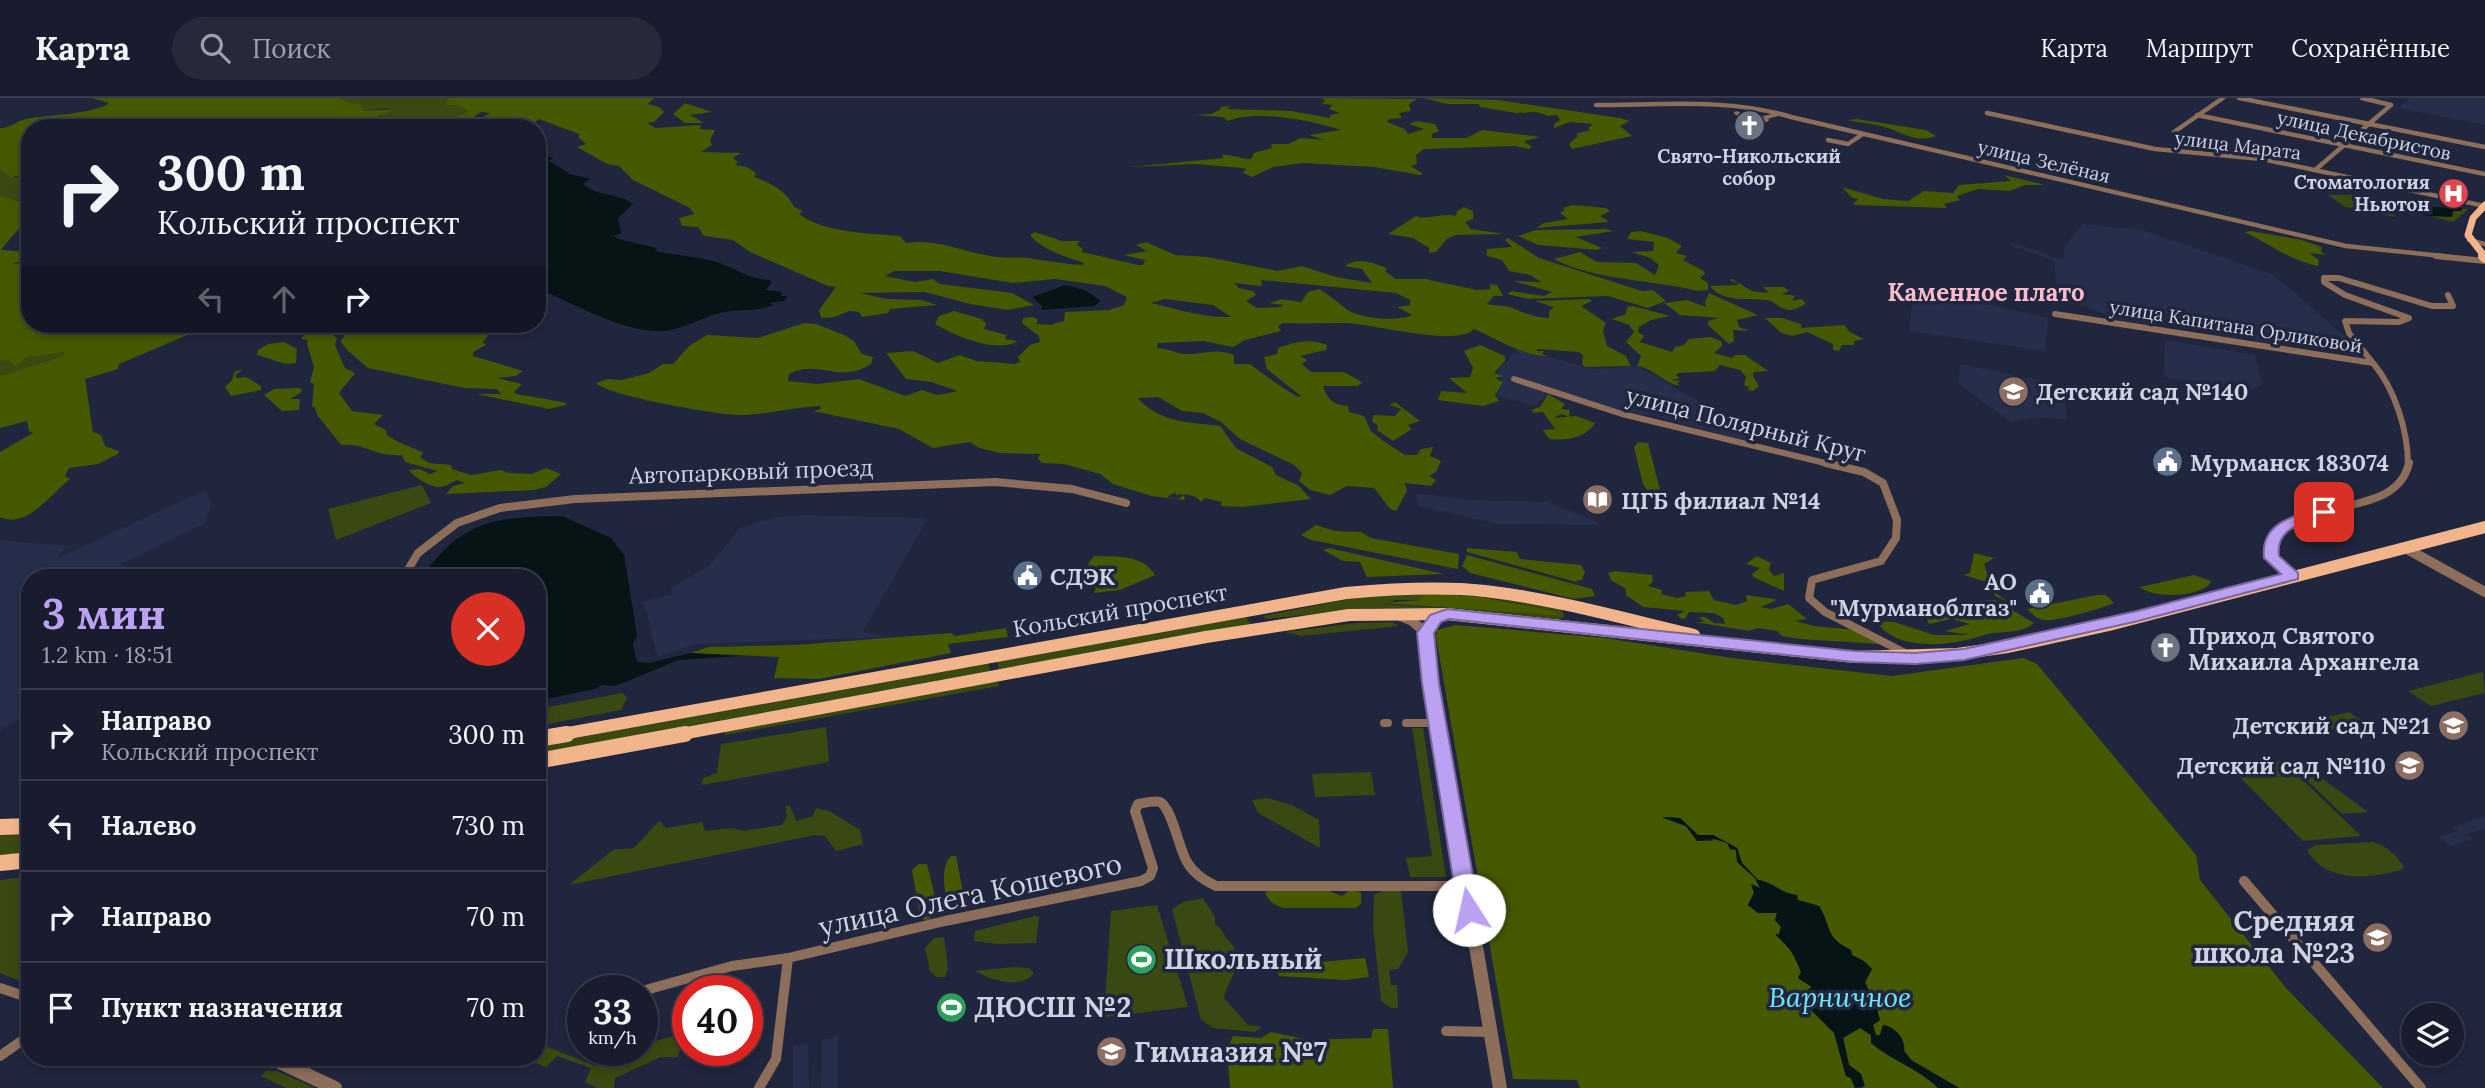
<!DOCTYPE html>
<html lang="ru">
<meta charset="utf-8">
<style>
:root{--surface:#181c2e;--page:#25293a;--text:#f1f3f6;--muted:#9fa1aa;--line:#363a4a;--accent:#bca0f2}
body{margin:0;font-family:Lora,serif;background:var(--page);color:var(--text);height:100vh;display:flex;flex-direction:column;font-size:26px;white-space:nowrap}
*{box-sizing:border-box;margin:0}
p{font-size:23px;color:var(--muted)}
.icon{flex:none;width:38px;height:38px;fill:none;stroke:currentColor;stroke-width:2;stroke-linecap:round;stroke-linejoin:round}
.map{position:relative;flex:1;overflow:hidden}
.details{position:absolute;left:21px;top:471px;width:525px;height:497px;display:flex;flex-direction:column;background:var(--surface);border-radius:28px;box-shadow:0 4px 10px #0003,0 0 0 2px var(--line)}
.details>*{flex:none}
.hud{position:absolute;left:21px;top:21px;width:525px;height:214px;border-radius:28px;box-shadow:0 4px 10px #0003,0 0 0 2px var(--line);background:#181c2e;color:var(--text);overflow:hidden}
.buttons{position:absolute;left:2401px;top:905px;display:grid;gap:14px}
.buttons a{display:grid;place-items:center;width:63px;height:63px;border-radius:50%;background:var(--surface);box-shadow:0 4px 10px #0003,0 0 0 2px var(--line);font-size:35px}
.speed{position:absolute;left:567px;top:877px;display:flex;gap:14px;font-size:35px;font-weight:700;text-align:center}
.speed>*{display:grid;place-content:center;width:91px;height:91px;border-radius:50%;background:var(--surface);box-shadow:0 4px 10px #0003,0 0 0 2px var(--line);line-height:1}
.speed small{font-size:18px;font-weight:400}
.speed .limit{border:10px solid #d22;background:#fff;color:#111}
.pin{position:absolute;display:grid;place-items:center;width:60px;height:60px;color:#fff;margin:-30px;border-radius:14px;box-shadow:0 4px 10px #0006}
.me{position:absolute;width:77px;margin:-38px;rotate:350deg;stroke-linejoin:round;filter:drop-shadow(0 0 5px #0008)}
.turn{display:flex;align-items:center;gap:24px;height:147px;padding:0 21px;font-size:32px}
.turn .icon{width:91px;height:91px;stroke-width:2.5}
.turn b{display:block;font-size:49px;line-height:60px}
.lanes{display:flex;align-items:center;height:66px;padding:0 21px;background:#0003;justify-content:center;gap:35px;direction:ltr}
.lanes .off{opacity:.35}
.round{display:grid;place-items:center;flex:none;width:74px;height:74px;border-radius:37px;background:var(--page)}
.overview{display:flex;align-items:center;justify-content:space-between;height:119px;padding:0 21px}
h1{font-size:42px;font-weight:700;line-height:52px;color:var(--accent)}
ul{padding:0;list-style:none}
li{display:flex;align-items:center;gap:21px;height:91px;padding:0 21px;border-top:2px solid var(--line)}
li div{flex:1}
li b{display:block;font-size:26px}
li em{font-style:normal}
header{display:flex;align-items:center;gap:42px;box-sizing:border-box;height:98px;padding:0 35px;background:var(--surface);border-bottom:2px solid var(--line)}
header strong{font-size:33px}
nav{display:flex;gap:38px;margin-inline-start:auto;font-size:24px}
.search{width:490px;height:63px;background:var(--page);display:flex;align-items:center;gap:18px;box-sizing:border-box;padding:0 24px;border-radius:38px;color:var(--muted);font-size:26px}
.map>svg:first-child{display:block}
.built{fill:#272e4b}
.green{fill:#3a4811;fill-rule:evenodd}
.forest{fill:#455800;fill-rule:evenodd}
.water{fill:#061416}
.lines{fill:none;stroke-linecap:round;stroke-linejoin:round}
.pedestrian{stroke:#8c6e5a;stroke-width:3.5}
.minor-far3{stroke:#8c6e5a;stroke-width:4.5}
.minor-far2{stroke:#8c6e5a;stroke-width:6}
.minor-far1{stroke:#8c6e5a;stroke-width:8}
.minor{stroke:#8c6e5a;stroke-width:10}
.tertiary-far1{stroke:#8c6e5a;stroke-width:10}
.tertiary{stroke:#8c6e5a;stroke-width:14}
.primary-far3{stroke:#f2b58b;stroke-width:7}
.primary-far2{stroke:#f2b58b;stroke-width:10}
.primary-far1{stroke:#f2b58b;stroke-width:12}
.primary{stroke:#f2b58b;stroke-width:16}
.route{fill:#bca0f2;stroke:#7a689d;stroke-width:2}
.labels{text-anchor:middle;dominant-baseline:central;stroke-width:7;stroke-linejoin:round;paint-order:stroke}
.far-street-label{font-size:19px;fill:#ced2e2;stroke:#20263d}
.far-poi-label{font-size:19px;font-weight:bold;fill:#ced2e2;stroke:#20263d}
.poi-label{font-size:23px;font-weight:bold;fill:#ced2e2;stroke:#20263d;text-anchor:start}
.street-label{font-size:23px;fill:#ced2e2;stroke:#20263d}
.far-district-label{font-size:24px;font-weight:bold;fill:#ffbccf;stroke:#20263d}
.near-street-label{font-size:28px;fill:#ced2e2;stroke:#20263d}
.near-poi-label{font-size:28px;font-weight:bold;fill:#ced2e2;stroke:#20263d;text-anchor:start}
.near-water-label{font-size:28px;font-style:italic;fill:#6ee4f7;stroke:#20263d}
</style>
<header>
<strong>Карта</strong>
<div class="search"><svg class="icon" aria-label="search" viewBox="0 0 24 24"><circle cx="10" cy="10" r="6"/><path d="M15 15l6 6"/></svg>Поиск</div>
<nav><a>Карта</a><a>Маршрут</a><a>Сохранённые</a></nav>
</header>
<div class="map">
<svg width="2485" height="990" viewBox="0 0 2485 990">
<rect width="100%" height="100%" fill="#20263d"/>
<path class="built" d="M2410,0H2485V27L2398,10Z
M2082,126L2142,132L2274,177L2355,247L2301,244L2276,238L2266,243L2230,239L2196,231L2120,222L2084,208L2058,203L2054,163L2007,146L2014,145L2063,162L2064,150Z
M1914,190L2048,220L2045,253L1909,233Z
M2165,242L2251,256L2255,257L2263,287L2245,294L2164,279Z
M1518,251L1595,271L1637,268L1755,335L1756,346L1655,318L1602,313L1548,296L1535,308L1495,297L1503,284L1497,273Z
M1960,266L2038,282L2066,295V321L2033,320L2011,324L1959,286Z
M205,392L212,404L205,425L121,466L150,479L30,480V614L0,632V442L67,448L56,461Z
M1415,395L1473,402L1548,404L1597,424L1598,427L1498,426L1418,408Z
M802,417L928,420L863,534L889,539L696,546L657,559L644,504L672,496L671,490L709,468L740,430L771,420Z
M2485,718V730L2467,736L2473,741L2451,748L2439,739L2458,733L2452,729Z
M838,939V990H821L822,942Z
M808,945L809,990H793V948Z"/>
<path class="green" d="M342,0H449L448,7H459L468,13L455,19L454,23L465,26C454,34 392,22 377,18L392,12L387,10L364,13L360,7L347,5Z
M0,71L15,79L30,76V106L0,98Z
M2328,97H2365L2405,108L2469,111L2453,124L2392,109L2395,119L2345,109Z
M56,253H64L63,258L0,278V263Z
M422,387L431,405L336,442L328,411Z
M1430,494C1461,495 1538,498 1563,513L1564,519L1558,521L1451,511L1372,510L1268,521L1263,518L1368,497ZM1430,495L1486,499L1555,513L1561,518L1383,506L1395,502H1422L1420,499Z
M1246,519L1251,526L999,572L997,563Z
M1392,524L1399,528L1301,538L1285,534L1356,525Z
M988,564L990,573L537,657V647Z
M2483,574L2485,595L2431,608L2408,593Z
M998,583L999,588L725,637L724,633Z
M623,595L627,600L621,612L537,628V611Z
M2349,614L2370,628L2339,636L2319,621Z
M826,629L829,664L702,687L703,680L717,675L721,646Z
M1412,630H1423L1446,779H1410L1406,760L1432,758Z
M2286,662H2297L2368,714L2342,716Z
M2283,663L2361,738L2303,743L2228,667Z
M1371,674L1375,697L1315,699L1312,676Z
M1267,700L1292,707L1319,722L1320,750L1258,715L1252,702Z
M785,708H790L796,723L813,718L816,710L829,713L860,732L863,746L836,753L825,738L815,737L569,787L613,752L634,750L659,723L666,730L702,724L705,733L732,730L743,733L782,727L787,719Z
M30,734V755L0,757V736Z
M2373,744C2386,748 2397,757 2404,769L2401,772C2370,781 2325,785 2307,752L2316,747Z
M30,778V887L0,875V782Z
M1382,793H1401L1408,854L1398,871L1389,872L1391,887H1397L1398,910H1391L1381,903L1373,829L1374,797Z
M1203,800L1215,819V826C1223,831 1223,837 1229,843C1248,863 1229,879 1224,900L1248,927L1262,929L1255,934L1213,930L1201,922L1172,811L1183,804Z
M1157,807L1188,909L1104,919L1111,813Z
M1035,818L1039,819L1036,845L997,846L974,843L975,833Z
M944,839L948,871L945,879H936L930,873L925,850L934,840Z
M1013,869L1029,870L1034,875C1022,892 990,882 975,873Z
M684,935L678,959H661L615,980L614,990H597L585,984L591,970L557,958L546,969L521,959H537V945L596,968L611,952H617L619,957L642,952V947Z
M266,973H277L315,990H286L261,978Z"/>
<path class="forest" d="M91,0H341L348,5L360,6L364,13L395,11L378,18L395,24L438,26L445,30H30V76L11,79L0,71V30C11,30 16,23 26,21C46,17 96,16 109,5Z
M449,0H654L648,6L659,9L664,14L654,24L647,25L656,30L698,27L701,28L700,31L715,32L710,42L712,47L701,54L741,55L733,60L738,64L735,67L747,69L756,75L754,79C770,84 788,94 794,109L803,113L799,116C824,135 868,135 900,138L906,145C934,140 962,153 990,158C1005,161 1020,158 1034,161C1051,163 1066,166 1083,167L1084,165C1064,158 1042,152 1030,137L1035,134L1062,143H1080L1077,147L1083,151L1082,154L1138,167H1143L1145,162L1124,157L1147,153L1136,147L1146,144L1175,157L1207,159L1278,173L1302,168L1336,179L1372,185L1362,171L1345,168C1358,158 1373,165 1387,170L1385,173L1396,181H1425L1477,192L1490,191V186L1497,187L1503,198H1494L1487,206C1494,208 1504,207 1510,209C1521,214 1536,220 1549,220V213L1554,209L1535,203L1589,201L1592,203L1581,208L1606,225L1603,233L1607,248L1626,258L1631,268L1585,269L1582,266L1583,257L1579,254L1539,251L1535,253H1544L1542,256L1549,258C1522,258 1497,241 1474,231C1457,250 1372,225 1343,225C1323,225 1303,226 1283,225L1278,228L1281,233L1245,242L1233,249L1203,243L1158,245L1157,250C1167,250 1175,255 1184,256C1204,257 1215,249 1234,257V266H1250C1256,271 1292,297 1299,299L1301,298L1267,271L1264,259L1277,256L1278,250C1295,244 1310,240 1327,247L1326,252L1300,258L1307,262L1302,266L1311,274H1344L1362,284L1358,288H1323C1327,301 1333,307 1348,308L1349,314L1364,318L1371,333L1382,342L1405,357H1417L1421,351L1433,349L1430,358L1441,363L1436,374L1429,378L1436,382L1431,388L1405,385L1407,393L1396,413L1390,411L1374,390L1347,388L1330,397L1310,392L1299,383L1302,375L1294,367L1240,341L1221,324L1203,315L1182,313L1158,299L1138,300C1159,325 1190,324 1220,328L1236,350L1272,369L1276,377L1299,388L1311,401L1242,409L1221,408L1222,404L1205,400L1201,404C1195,396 1185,396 1175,397L1176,394L1167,399L1178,401L1184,397L1185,402L1151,398L1113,386L1100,376L1064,366L1042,365L1038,361L1040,356L1000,355L979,350L970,344L933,350L899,331L813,313L821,311L820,308C794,309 766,317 739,317C718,317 608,298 596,285L608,281L622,282L649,275L663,266H673L689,248L707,237L758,240L804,225L816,226L844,237L854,243L862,256L873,259L871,266C839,287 820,260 789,276L788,283L818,286L859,281L905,298L922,292L937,297L958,293L931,284L906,281L886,255L913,253L938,265L960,257L976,263L1015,266L1020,264L1018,259L1030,247L1040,244L1039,238L1022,225L1023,220L1033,219L1038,222L1036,226L1050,227L1064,223L1065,214L1109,212L1124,207L1127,199L1105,188L1055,181L1013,185L939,173H894L885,178L915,184L933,181L940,186L1012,195L1034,207L1008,212L970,206L925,194L860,195L887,201L922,202L937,207L890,211L888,215L862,219L859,214L849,213L835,219L821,220L819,212L836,189L828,188L750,154L733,142L704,138L698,129L682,128L679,120L694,116L690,110L633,82L619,68L607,66L577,49L586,46L579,40V36L539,21L535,24L474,30L473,26L490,15L481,14L472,20L454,23L455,19L468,13L458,7H446ZM1261,182L1396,195L1410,202V207L1397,209L1412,217C1398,224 1358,221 1345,210C1337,203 1329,197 1319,191L1308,194L1301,204L1282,201L1269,205L1283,207L1280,209L1257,210L1246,203L1256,197L1253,193L1239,190L1234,185L1259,188L1262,187ZM1165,201L1213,207L1231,219C1203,220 1177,211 1151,205Z
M1322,0L1417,1L1409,6L1411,13L1399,15L1402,20L1389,21L1387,24L1405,31L1408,36L1424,31L1409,26L1417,23L1435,26L1439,33L1432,36V40H1466L1482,32L1541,39L1524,43L1532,49L1529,51L1515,48L1424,51L1416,57L1417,66L1411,68L1423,76L1420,77L1374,69L1304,65L1273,69L1252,79L1243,75L1246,71L1243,70L1196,66L1128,69L1214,61L1223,60L1222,57C1231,56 1240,61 1251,61L1254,55L1272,50L1271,46H1288L1301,40L1324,42L1309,37L1341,32C1311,23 1257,11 1228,23L1223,19L1195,17L1211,16L1221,11L1220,9L1232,8L1226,11L1291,13L1330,20V17L1340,15L1329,11L1332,7L1322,6L1325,3Z
M1424,0L1498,2L1620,20L1630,23L1620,28L1632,38L1572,51L1569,46L1578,38L1576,36L1590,32L1588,30L1593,26L1570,24L1554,30V26L1560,22L1557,17L1548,18L1537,14L1516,15L1480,9L1479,6H1447Z
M685,5L712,14L690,17L704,25H685L673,16Z
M1857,21L1926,32L1936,38C1914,46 1901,33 1881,28C1870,25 1859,25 1847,22Z
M2004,77L2045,87H2025L2010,93L1978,91L1957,98L1960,102L1944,106L1947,110L1856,107L1853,106L1858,101L1852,100L1842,89L1883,101L1908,103L1924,93L1953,95L1959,87L2011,83Z
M0,98L30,106V126L26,123C18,132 9,141 1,152L30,154V160L12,166L30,165V226H235L197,233L119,266L118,271L85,281L93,334L101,337L105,348L119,353L118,356L98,366L69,370L65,378L70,381C52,395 26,432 0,419V354L33,335L29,333L27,323L0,330V278L63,258L64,254L27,259L16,268L9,262L0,263Z
M1573,107L1606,110L1610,113L1600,118L1609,124L1536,130L1544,125L1568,121L1560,115L1565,112L1562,110Z
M1464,109L1473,113V121L1465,124L1471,131L1504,136L1456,137L1447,141L1436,154L1429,155V150L1413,140L1388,136L1416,118C1426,123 1442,114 1456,118L1457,113Z
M1605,131L1614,133L1576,139L1602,150L1597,152L1538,147L1518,138L1536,132Z
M1641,133L1668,140L1682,148L1676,155L1687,158L1683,162L1704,173L1705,176L1700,180L1708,185V192L1698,193C1654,182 1592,182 1554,161L1580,154L1597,164L1636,165L1655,177L1659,167L1650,160L1632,154L1653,153L1654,144L1627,141L1631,134Z
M2251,133L2302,142L2322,149L2321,154L2327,157L2309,155L2319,162L2318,168C2288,162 2267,144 2244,134Z
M1508,140L1539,160L1642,193L1653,192L1666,203L1648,210L1608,198L1528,201L1507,196L1512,193L1544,198L1552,194L1513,183L1541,184L1530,177L1509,173L1502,162L1487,158V151L1512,149L1505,142Z
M1732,181L1752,193L1769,195L1763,189H1784L1789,193L1782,196L1812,200L1795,198L1792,203L1802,201L1806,206C1802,208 1795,212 1791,212C1780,213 1776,203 1767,202C1748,200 1723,205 1710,188L1737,187L1738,185L1729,182Z
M1709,195L1758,217L1737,222L1739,229L1750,233L1733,232L1734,243L1729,246L1708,227V223L1719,220L1680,217L1664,205L1687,202L1706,209L1705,204Z
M1633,208L1670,218L1651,222L1639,229L1638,234L1644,238L1640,244L1672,254L1675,249L1684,247L1689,241L1711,239L1721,243L1722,248L1714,255L1732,260L1735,257H1745L1768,273L1754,274L1753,278L1759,288L1753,293L1748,292L1749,289L1744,287L1746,279L1740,272L1720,267L1715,273L1679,275L1676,277L1680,280L1672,282L1681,283L1677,285L1680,288C1663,285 1654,270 1637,268L1641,258L1626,244L1634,234L1629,227L1612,221L1626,216L1627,209Z
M954,213L982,221L986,226L984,231L1007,237L1005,241L1018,243C997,256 955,238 935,226L939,218Z
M1765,220H1782L1801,226V230L1844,227L1850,234L1864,241L1854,243V247H1842L1839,253L1833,252V246L1807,234L1793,238L1781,235Z
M305,226L472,227L488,238L483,244L486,247L473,254V258L523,273L516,278L497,280L522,286L514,294L517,296L567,305L566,307L549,311L477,296H501L497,291L464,290L368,270L348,253L340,243L344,239L341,227L332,237L337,240L335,247L345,270L355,275L339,295L352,313L383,317L374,326L386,332L387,337C399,346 411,348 423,355L420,359L429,365L451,367L452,371L471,377L501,372L509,375L532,376L546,370L561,376L546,389L534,392L446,396L453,388L465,385L457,382C451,384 446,389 440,389C431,390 414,379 409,372L420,371L430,376L437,373L405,364L402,357C374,359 366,345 341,347L317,317L315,309H312L314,286L310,284L314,269L307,246L308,242L301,241L307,233Z
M284,244L297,251L296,265L286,266L257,257L258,252L268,246Z
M1480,247L1505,258V263L1494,275L1503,278L1495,280L1503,284L1495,297L1499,303L1483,308L1438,302L1441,293L1467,295L1449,280L1470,279L1473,270L1464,253Z
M243,272L236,276V280L246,279L261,288V292L231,298L225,289L232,282L235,273Z
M300,290L302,294L290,301H300L299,312L282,313L264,297L274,291Z
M1548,296L1565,306L1561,311L1570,312L1569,319L1561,316L1554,320L1576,318L1595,325C1586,340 1566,343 1549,341L1543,332L1555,331L1543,314L1534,315L1531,312L1540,309Z
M1395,304L1420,323L1408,327L1412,331L1393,343L1377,332L1378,327L1372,324L1373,317L1395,318L1401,311L1389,307Z
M1638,344L1648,345L1660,392L1655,396L1658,398L1650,397L1643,386L1634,349Z
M1316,427L1335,433L1361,434L1371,440L1459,456L1458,471L1311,442L1301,437Z
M1329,450L1444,476L1367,479L1360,464L1343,463L1323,452Z
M1467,450L1517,454L1520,461L1581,467L1585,474L1582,482L1575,483L1580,485L1467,454Z
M1974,455L1994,460L1984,466L1993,493L2008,504L1995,498L1989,485L1964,477L1970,475Z
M1467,457L1592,491L1595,498L1574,501L1470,475L1462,468Z
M1094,458C1116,459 1143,456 1155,477L1120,492L1094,495L1096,490L1085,482L1089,464Z
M1757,458L1771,465L1769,472L1774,478L1784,475V493L1753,479L1752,476L1760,470L1746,466Z
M1615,473L1652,477L1653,484L1648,488L1662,492L1661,496L1677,500L1686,498L1685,494L1709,493L1714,502L1736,507L1747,503L1746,497L1774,501L1777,502L1761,509L1771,511L1788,506L1807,521L1795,523L1814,528L1855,532L1879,546L1799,541L1782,538L1777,533L1758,530L1749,533L1695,524H1704L1699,519H1705L1714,525L1725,526L1723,520L1714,515L1689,514L1685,521L1678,520L1680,519L1677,517L1685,513L1643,509L1626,497L1625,490L1612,483L1608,475Z
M2194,477L2211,483L2210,486C2198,499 2154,501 2140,489Z
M1430,495L1482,499L1555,513L1561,518L1382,505L1421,502L1419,499Z
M2097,497H2106L2114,505C2104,510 2054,524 2045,522C2035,521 2033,516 2027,511Z
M1995,502L2034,525C2021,537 2000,532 1984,537C1955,547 1898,556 1876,523L1894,524L1934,537H1969L1945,533L1970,526L1951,521L1929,526L1924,515L1954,504Z
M1456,527L1605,540L1732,560L1892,578L2023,560L2037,566L2196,757L2200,782L2286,890L2383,990H1959L1911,962L1904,952C1906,941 1895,929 1883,927L1880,937H1876L1873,927L1880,922L1875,913L1876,907L1887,908V902L1878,897L1871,898L1865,884L1872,871L1852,857L1851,852C1824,839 1832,829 1819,808L1797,802V797C1782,796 1773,784 1758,782L1742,765L1737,750L1713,737H1698L1680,720L1662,719L1686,728L1697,743H1712L1714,741L1727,744L1730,751L1736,752L1737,764L1755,780L1760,790L1751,786L1754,794L1748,807L1758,815H1777L1775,822L1781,828L1779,837H1776L1791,852L1801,874L1798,880L1812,889L1804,895L1811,912L1834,934L1846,978L1851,980L1855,990H1580L1577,982L1513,981L1436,539L1437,532Z
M1006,530L1008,539L948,546L951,555L819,581L774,580L779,559L690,555L709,549L796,547L951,535L955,538Z
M951,758H956L965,804V809H952C943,800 940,768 951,758Z
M919,766H927L939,815L926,823L920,819L912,772Z
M1270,791L1329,793L1342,798L1350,792L1361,794V806L1356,810H1283L1272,805L1265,796Z
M1245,860L1289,861L1310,865L1365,860L1369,879L1345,882L1279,878L1276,870L1242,871Z
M1860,930L1871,937V945C1893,964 1920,971 1938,990H1863L1861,976L1849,967L1843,939Z
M1373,931H1388L1393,990H1230L1227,951L1233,938L1261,940L1271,934L1309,942L1371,940Z"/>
<path class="water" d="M537,55L553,60L549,63L570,76L591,81L583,85C594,99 619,94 633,106L618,120L621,135L614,138L618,141L657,150L655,153C677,158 705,158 727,168C740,174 755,182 770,182L771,186L765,192L782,194L781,198H787L784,203L769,205L773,207C756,215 735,210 716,216C700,221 686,229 670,232C632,240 573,205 537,190Z
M2393,108L2463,110L2461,113H2453L2452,119L2427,118Z
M1065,187L1085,192L1101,203L1094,208L1041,212L1042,208L1032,199Z
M562,418L611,440L624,457L637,537L633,546L637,564L650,565L690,555L739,558L678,562L628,583L614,588L602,587L595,591L537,603V480L422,479C462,422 496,419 562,418Z
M1661,719L1680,720L1698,737H1713L1737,750L1742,765L1758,782C1773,784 1782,796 1797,797L1798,802L1819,808C1832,829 1824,839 1851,852L1852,857L1864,863L1872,871L1865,884L1871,898L1878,897L1887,902L1888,908L1876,907L1880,922L1873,927L1876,937H1880L1883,927C1895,929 1906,941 1904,953L1911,962L1959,990H1938C1921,972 1893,963 1871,945V937L1860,930L1843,940L1849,967L1861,976L1865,988L1855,990L1851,980L1846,978L1834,935L1811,912L1803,895L1812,889L1798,880L1801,874C1796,858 1787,847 1775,836H1779L1781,829L1775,822L1777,815H1758L1748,807L1754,795L1751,786L1760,790L1755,780L1737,764L1736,752L1730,751L1727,745L1714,741L1697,743L1686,728Z"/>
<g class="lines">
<path class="pedestrian" d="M1736,15L1763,20L1767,22L1750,24Z
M1763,20L1779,16"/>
<path class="minor-far3" d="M2239,0L2485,49
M2362,0L2391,7
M1596,7C1660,7 1730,0 1791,19L2346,148L2452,159
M1987,15L2155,51L2262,61L2485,108
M2197,17L2485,76
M2174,34L2223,0
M1828,42L1848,46L1863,36
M2315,72L2391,7
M2469,142L2485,146"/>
<path class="minor-far2" d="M2436,158L2485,163
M2055,216L2373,265C2395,291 2408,333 2408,367
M2409,220L2345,197L2324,184V180H2339L2432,208H2453L2448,197
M2373,265L2349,235L2345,223L2399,224L2409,220
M1514,281L1622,316L1833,367"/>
<path class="minor-far1" d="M1826,365L1864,374L1883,385L1897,422L1896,440L1881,463L1812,482L1809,500L1825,514L1909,557
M2330,412C2361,404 2401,401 2409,365
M2292,478L2271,460C2272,427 2297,422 2324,414
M403,480L418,455L457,425L500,410L575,401L995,384L1072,391L1126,405
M1384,625H1388
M1406,625H1437"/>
<path class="minor" d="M2244,783L2421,990
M0,890L30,900
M642,893L732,868L788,860L945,823L1141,783L1150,778L1153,770L1135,713L1138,706C1145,705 1153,702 1160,704C1172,710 1179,751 1187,764C1194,776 1204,782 1216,788H1465
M1446,933L1490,934
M0,958L30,937
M759,990L776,961L788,860"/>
<path class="tertiary-far1" d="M2407,451L2485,494
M1398,517L1412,523L1426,535
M1440,637L1426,535L1428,527L1446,516"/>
<path class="tertiary" d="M1440,636L1500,990
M269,959L335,990"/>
<path class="primary-far3" d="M2485,159L2468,137L2473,120L2485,107"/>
<path class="primary-far2" d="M2483,158L2485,160"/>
<path class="primary-far1" d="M557,637L1346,495C1391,491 1439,488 1485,493C1555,501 1625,521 1694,537
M676,637L1206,539L1349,517L1447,516L1854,559L1957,556L2008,549L2109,527L2485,429"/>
<path class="primary" d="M537,641L567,636
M537,663L685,636
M0,729L30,728
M0,765L30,762"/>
</g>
<path class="route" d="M2324,410L2329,411V417C2306,425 2275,428 2279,458L2298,475V481L2138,523L1964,562L1915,566L1854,564L1449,521L1441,524L1434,535L1439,585L1479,812L1476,818H1461L1458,812L1422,585L1417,535L1430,517L1447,511L1854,553L1915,555L1964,551L2137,513L2281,476L2264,460C2260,424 2295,417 2324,410Z"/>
<defs>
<symbol id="church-disc" viewBox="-11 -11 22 22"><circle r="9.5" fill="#6b7280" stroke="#20263d"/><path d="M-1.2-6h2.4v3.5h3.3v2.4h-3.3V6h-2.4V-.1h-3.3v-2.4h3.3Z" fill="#fff"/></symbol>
<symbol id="hospital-disc" viewBox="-11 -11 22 22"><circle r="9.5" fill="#e0444e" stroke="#20263d"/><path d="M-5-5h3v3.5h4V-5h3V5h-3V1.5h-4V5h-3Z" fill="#fff"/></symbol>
<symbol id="school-disc" viewBox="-11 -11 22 22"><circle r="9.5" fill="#8d6e63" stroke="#20263d"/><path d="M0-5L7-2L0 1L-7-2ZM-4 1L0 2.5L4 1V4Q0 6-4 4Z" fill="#fff"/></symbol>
<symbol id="civic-disc" viewBox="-11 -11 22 22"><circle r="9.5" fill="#5c6f8a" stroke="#20263d"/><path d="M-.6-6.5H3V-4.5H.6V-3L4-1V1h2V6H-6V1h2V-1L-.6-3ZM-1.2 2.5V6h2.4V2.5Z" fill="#fff"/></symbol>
<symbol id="library-disc" viewBox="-11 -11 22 22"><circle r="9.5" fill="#8d6e63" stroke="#20263d"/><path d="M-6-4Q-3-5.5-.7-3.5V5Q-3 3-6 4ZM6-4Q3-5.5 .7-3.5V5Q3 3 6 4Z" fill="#fff"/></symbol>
<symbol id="stadium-disc" viewBox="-11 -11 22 22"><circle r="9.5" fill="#2e9e5b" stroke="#20263d"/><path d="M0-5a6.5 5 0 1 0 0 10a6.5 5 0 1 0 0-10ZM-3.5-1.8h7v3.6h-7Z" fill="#fff"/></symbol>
</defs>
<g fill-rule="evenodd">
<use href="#church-disc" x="1732" y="10" width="35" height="35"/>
<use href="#hospital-disc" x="2436" y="78" width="35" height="35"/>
<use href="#school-disc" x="1996" y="276" width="35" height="35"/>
<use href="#civic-disc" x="2150" y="346" width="35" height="35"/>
<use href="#library-disc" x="1580" y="384" width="35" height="35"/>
<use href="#civic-disc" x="1010" y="460" width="35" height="35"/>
<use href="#civic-disc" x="2022" y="478" width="35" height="35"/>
<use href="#church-disc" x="2148" y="532" width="35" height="35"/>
<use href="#school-disc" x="2436" y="610" width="35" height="35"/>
<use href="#school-disc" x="2392" y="650" width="35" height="35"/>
<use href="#school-disc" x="2360" y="822" width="35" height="35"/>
<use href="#stadium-disc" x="1124" y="844" width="35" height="35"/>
<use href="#stadium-disc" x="934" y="892" width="35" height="35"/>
<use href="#school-disc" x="1094" y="936" width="35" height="35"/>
</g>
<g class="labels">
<g class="far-street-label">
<text transform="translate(2364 37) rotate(12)">улица Декабристов</text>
<text transform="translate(2238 47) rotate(7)">улица Марата</text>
<text transform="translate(2044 63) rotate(13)">улица Зелёная</text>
<text transform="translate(2236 228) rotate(9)">улица Капитана Орликовой</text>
</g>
<g class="far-poi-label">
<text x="1749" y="58">Свято-Никольский<tspan x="1749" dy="22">собор</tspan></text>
<text x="2430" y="84" text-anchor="end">Стоматология<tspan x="2430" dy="22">Ньютон</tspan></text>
</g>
<g class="poi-label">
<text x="2036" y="293">Детский сад №140</text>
<text x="2190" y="364">Мурманск 183074</text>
<text x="1621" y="402">ЦГБ филиал №14</text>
<text x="1050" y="478">СДЭК</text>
<text x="2017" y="483" text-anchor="end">AO<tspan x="2017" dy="26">"Мурманоблгаз"</tspan></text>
<text x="2188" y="537">Приход Святого<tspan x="2188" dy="26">Михаила Архангела</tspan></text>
<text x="2430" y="627" text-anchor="end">Детский сад №21</text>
<text x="2386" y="667" text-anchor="end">Детский сад №110</text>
</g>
<g class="street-label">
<text transform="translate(1746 326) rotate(14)">улица Полярный Круг</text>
<text transform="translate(751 373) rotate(-2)">Автопарковый проезд</text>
<text transform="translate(1120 512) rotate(-10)">Кольский проспект</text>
</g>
<g class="far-district-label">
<text x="1986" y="194">Каменное плато</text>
</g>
<g class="near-street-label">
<text transform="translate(970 797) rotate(-12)">улица Олега Кошевого</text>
</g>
<g class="near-poi-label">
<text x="2355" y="823" text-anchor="end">Средняя<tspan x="2355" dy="32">школа №23</tspan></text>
<text x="1164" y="861">Школьный</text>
<text x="974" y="909">ДЮСШ №2</text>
<text x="1134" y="954">Гимназия №7</text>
</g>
<g class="near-water-label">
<text x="1840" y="899">Варничное</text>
</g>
</g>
</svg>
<div class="buttons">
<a><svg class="icon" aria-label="layers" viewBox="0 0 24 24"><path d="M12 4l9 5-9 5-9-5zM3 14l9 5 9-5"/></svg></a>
</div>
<div class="speed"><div>33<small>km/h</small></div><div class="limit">40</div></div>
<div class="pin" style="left:2324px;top:414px;background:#d93025"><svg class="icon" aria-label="arrive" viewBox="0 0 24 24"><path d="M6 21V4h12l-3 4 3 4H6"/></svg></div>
<svg class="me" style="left:1469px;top:812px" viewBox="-20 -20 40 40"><circle r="19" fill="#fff"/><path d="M0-13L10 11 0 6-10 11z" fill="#bca0f2"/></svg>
<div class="hud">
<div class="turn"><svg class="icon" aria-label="right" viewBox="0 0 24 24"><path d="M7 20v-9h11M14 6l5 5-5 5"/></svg><div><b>300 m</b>Кольский проспект</div></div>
<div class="lanes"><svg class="icon off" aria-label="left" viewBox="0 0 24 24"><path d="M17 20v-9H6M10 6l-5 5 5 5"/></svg><svg class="icon off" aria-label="ahead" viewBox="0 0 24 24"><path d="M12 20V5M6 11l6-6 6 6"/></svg><svg class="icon" aria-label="right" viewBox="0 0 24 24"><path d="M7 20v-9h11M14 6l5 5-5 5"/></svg></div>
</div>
<section class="details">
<div class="overview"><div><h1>3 мин</h1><p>1.2 km · 18:51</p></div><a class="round" style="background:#d93025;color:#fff"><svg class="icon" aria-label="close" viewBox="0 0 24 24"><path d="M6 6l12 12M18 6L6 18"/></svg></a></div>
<ul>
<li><svg class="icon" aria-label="right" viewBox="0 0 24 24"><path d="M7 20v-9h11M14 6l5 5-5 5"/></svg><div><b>Направо</b><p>Кольский проспект</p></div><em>300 m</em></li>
<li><svg class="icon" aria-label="left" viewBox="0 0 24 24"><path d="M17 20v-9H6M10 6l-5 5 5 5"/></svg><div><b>Налево</b></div><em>730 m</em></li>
<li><svg class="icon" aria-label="right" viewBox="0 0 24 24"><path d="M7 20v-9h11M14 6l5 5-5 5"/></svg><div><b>Направо</b></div><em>70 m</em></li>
<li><svg class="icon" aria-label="arrive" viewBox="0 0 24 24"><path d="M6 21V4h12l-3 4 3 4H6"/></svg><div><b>Пункт назначения</b></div><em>70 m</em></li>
</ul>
</section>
</div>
